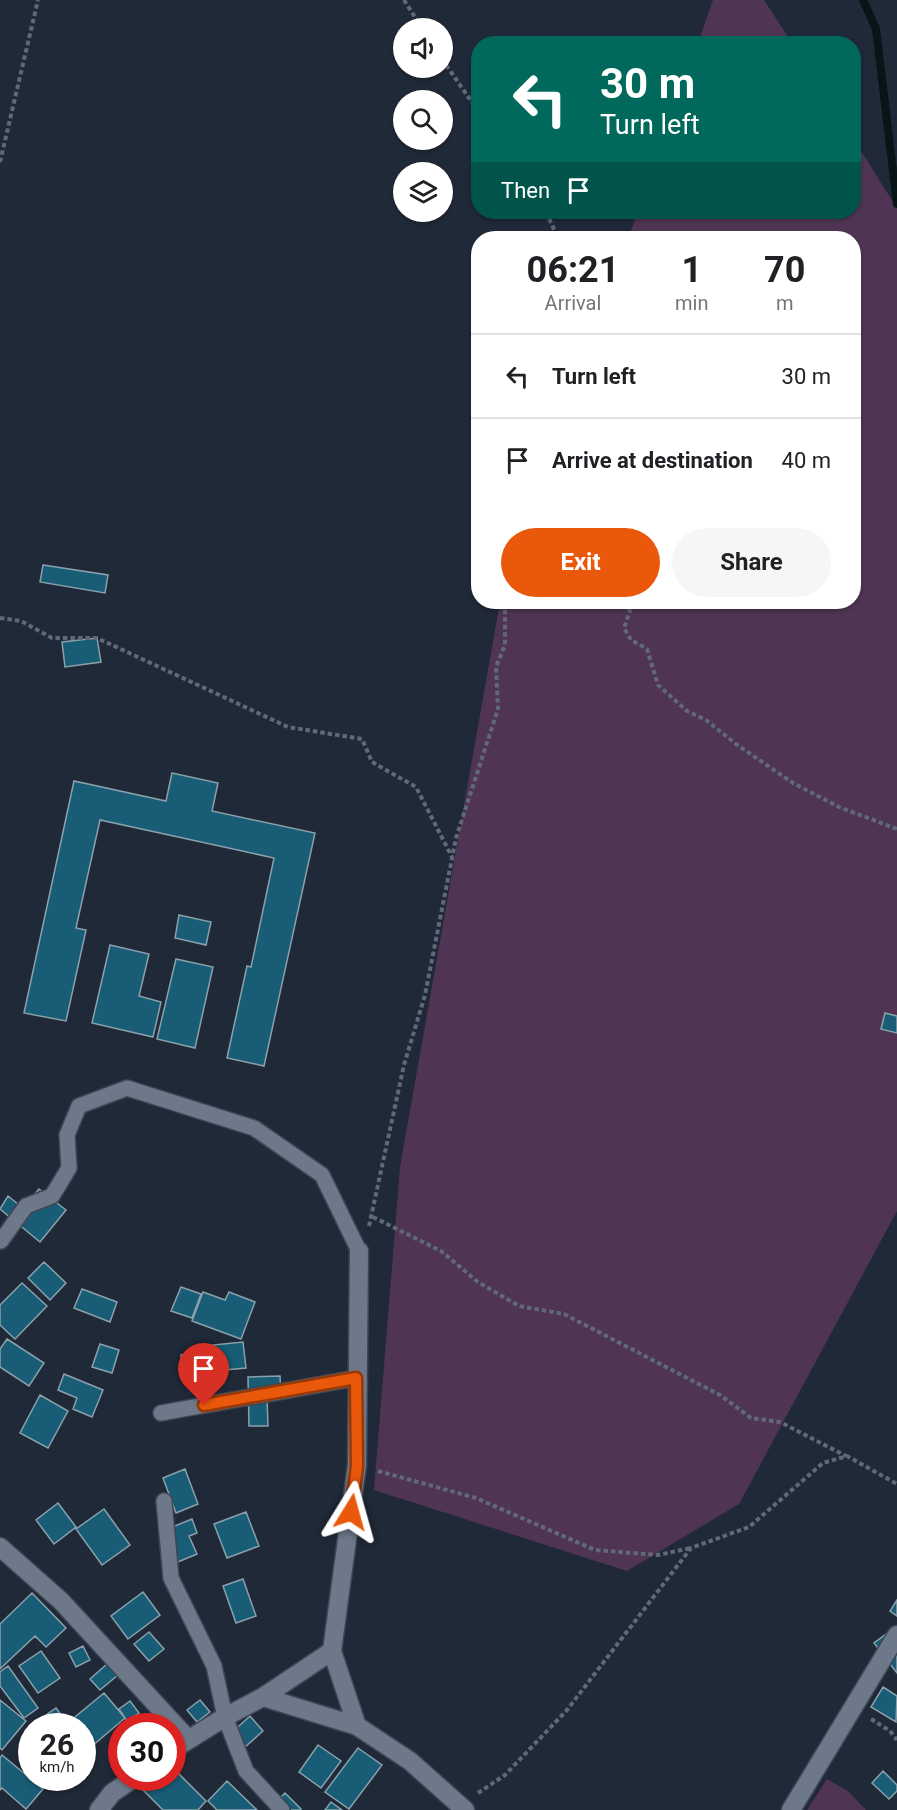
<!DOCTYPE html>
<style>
:root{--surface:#fff;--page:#f6f6f6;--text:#202124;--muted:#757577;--line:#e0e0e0;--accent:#ea580c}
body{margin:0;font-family:Roboto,sans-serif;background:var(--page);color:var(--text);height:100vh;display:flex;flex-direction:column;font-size:22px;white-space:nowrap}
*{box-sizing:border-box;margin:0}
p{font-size:20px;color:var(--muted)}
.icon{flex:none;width:33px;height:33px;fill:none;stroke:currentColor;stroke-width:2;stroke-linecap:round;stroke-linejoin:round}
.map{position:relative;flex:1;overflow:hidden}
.drawer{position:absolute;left:471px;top:231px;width:390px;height:378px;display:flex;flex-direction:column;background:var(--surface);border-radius:24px;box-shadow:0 2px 4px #0004}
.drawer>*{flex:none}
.hud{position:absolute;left:471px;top:36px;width:390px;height:183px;border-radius:24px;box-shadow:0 2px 4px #0004;background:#00695c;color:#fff;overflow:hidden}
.buttons{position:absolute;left:393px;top:18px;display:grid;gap:12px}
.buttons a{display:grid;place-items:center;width:60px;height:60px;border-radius:50%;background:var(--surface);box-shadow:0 2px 4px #0004;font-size:30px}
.speed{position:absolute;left:18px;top:1713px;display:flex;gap:12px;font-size:30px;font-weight:700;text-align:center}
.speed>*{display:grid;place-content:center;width:78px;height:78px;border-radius:50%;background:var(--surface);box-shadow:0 2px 4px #0004;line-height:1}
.speed small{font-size:15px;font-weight:400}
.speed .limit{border:9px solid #d22;background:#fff;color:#111}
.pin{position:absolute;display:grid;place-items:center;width:51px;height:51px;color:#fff;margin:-62px -26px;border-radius:50% 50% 50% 0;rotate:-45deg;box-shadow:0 0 6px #0007}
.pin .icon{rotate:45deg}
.me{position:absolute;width:66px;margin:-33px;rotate:8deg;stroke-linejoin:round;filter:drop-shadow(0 0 4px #0008)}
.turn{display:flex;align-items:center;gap:21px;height:126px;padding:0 30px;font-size:27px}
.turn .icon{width:78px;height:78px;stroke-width:2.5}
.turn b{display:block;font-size:42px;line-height:51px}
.then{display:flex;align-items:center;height:57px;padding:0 30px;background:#0003;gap:12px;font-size:22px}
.eta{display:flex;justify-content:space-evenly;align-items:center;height:102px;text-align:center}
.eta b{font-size:36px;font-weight:700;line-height:42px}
.cta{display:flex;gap:12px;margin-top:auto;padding:12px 30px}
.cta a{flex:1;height:69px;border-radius:36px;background:var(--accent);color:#fff;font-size:24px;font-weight:700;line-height:69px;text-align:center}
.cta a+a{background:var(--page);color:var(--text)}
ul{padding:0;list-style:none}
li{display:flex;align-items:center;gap:18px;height:84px;padding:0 30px;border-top:2px solid var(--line)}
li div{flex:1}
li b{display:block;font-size:22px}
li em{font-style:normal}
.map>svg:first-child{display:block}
.green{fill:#4f3553}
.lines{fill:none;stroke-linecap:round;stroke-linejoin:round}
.stream{stroke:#081516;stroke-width:8}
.building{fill:#195c76;stroke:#8aa1ac;stroke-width:1.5}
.service-casing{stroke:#3e4652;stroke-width:18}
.minor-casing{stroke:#3e4652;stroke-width:21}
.path{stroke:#616976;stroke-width:4;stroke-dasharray:4.5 3;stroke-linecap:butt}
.service{stroke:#6d788a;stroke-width:15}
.minor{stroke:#6d788a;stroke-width:18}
.route-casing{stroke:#983908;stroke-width:15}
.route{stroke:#ea580c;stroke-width:10}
</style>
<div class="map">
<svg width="897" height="1810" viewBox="0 0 897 1810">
<rect width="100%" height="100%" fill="#202937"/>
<path class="green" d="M713,0H764L792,43H698Z
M854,140L897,208V1211L739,1504L627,1571L374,1490L400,1167L500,602H854V238H628L638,212H854Z
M827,1779L848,1791L866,1810H807Z"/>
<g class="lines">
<path class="stream" d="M863,0L876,29L897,204"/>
</g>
<path class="building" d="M43,565L108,575L105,593L40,582Z
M97,638L101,662L65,667L62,642Z
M172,773L218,783L212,811L315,833L264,1066L227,1058L247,966L251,967L274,858L100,820L76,928L86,930L66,1021L24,1013L74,781L166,801Z
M179,915L211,922L206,945L175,938Z
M110,945L149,954L139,996L161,1002L153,1037L92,1023Z
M176,959L213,967L195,1048L157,1039Z
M885,1013L897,1016V1033L881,1029Z
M39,1189L66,1210L40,1242L0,1209L8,1196L23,1208Z
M44,1262L66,1283L50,1300L28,1278Z
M22,1283L47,1306L15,1339L0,1325V1305Z
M181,1287L201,1294L192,1318L171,1311Z
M82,1289L117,1302L110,1322L74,1308Z
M203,1292L225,1300L229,1292L255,1302L241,1339L192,1321Z
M7,1339L44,1363L29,1386L0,1367V1349Z
M243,1342L246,1368L182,1374L181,1355L194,1353V1347Z
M100,1344L119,1350L112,1373L92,1367Z
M64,1374L103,1390L92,1417L73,1409L77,1398L58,1390Z
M280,1376L281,1396H267L268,1426H249L248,1377Z
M40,1395L68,1411L48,1448L20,1433Z
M185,1469L198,1504L176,1513L163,1478Z
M58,1503L76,1527L54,1544L36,1520Z
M104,1509L130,1545L102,1565L76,1529Z
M246,1512L259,1546L227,1558L214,1524Z
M192,1519L197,1533L189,1536L197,1554L173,1564L160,1532Z
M243,1579L256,1616L236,1623L223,1586Z
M143,1592L160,1615L128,1639L111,1616Z
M32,1593L66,1628L46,1647L35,1636L0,1669V1624Z
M897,1600V1616L890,1611Z
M897,1626V1673L874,1643Z
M149,1632L164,1649L149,1661L134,1644Z
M83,1646L90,1660L76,1667L69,1653Z
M41,1651L60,1678L38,1693L19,1666Z
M107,1664L118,1675L100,1690L90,1679Z
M8,1666L38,1708L24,1718L0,1686V1672Z
M883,1687L897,1696L896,1722L871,1707Z
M104,1693L125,1718L84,1753L82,1726H64Z
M0,1700L26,1721L2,1750L0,1748Z
M200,1700L210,1712L197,1722L187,1710Z
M130,1701L139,1713L127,1721L119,1709Z
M56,1708L65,1720L56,1726H44L39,1720Z
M250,1716L263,1731L243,1749L230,1734Z
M318,1745L341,1761L321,1788L299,1772Z
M358,1748L382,1765L349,1809L325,1792Z
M2,1755L43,1789L26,1809L2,1788L0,1790V1758Z
M172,1767L206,1801L198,1810H163L131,1778H172Z
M883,1771L897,1785V1791L889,1799L872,1783Z
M227,1781L257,1810H217L208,1801Z
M285,1793L301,1809L300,1810H278L273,1805Z
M331,1802L342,1810H325Z"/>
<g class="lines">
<defs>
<path id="service" d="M1,1241L26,1206L52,1196L69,1168L67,1135L79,1106L127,1088L254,1128L322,1175L359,1251
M161,1413L356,1378
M164,1501L171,1578L214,1666L225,1717L246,1771L282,1810"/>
<path id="minor" d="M0,1547L61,1601L188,1739
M263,1697L332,1651
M357,1726L332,1651L357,1465L359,1251
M172,1750L225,1717L263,1697L357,1726L410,1761L465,1810
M99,1810L112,1793L134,1778
M791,1810L897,1635"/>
</defs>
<use href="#service" class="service-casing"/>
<use href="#minor" class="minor-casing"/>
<path class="path" d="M404,0L422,28
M442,59L478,111
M0,162L38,0
M546,212L558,238
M625,602L630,611L624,628L631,640L647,649L658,685L687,711L706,720L736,744L793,783L839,807L897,829
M0,618L21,621L52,638H97L288,727L362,739L372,762L416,787L452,857
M373,1217L441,1251L478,1282L519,1306L564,1314L720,1395L751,1418L780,1422L846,1456
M369,1226L404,1065L425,995L456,838L498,709L496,667L505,645V602
M378,1471L476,1498L595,1550L658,1555L691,1548
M871,1719L890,1731L897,1740
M478,1793L505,1775L567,1710L691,1548L749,1527L823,1463L847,1456L897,1484"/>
<use href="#service" class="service"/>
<use href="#minor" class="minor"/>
</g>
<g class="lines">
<defs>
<path id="route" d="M204,1405L356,1378L357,1466L351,1512"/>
</defs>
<use href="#route" class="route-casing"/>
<use href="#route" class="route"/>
</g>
</svg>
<div class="buttons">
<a><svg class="icon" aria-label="sound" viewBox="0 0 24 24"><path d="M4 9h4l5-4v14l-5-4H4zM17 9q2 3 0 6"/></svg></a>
<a><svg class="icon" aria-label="search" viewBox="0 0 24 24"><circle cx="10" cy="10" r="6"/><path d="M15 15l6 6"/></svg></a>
<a><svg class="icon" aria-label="layers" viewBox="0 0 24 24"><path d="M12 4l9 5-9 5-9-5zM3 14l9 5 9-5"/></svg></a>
</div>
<div class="speed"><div>26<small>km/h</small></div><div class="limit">30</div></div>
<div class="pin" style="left:204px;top:1405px;background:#d93025"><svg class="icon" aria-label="arrive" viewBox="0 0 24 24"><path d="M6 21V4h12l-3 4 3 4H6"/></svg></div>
<svg class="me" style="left:351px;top:1512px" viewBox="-20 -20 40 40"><path d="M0-17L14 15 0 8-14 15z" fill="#ea580c" stroke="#fff" stroke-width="4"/></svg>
<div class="hud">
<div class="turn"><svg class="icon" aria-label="left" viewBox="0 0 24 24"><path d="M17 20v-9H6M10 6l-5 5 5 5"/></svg><div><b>30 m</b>Turn left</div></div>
<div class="then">Then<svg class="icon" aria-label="arrive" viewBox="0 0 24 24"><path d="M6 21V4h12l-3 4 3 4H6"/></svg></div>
</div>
<section class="drawer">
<div class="eta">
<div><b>06:21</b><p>Arrival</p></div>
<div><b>1</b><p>min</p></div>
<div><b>70</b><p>m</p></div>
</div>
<ul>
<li><svg class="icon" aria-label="left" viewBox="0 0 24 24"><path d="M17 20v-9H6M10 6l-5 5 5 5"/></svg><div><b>Turn left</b></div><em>30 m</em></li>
<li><svg class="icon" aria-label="arrive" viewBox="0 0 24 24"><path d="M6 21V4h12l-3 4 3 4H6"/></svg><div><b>Arrive at destination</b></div><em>40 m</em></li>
</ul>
<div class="cta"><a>Exit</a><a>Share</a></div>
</section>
</div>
